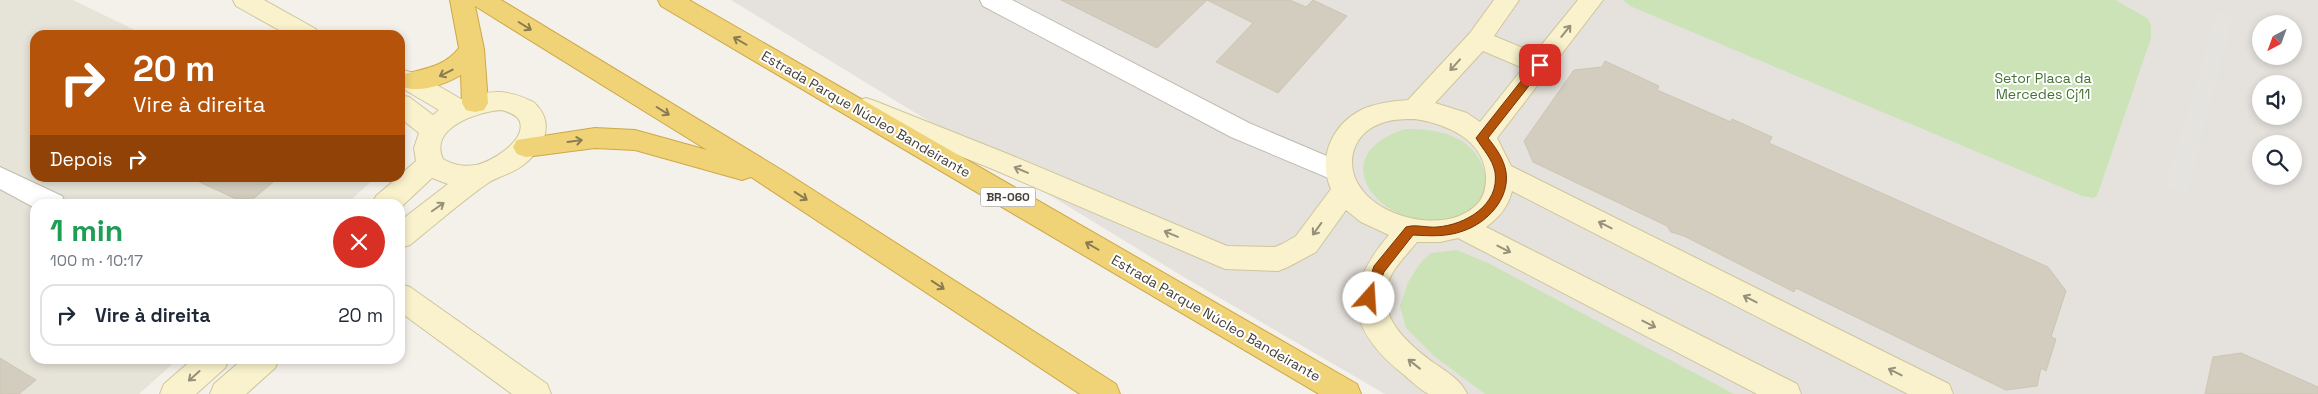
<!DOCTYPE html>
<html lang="pt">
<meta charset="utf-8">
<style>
:root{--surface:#fff;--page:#f6f6f7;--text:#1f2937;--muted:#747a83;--line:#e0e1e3}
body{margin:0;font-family:"Space Grotesk",sans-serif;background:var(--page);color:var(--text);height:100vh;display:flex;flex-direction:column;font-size:19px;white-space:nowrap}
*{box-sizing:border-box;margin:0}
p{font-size:16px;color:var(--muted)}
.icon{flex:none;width:28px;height:28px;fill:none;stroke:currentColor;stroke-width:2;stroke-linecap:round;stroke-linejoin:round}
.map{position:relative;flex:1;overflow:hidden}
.sheet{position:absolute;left:30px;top:199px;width:375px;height:165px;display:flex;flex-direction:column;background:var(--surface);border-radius:15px;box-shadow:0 2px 8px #0003}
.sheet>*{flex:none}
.top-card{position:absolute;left:30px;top:30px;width:375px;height:152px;border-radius:15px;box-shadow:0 2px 8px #0003;background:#b45309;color:#fff;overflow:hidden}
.needle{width:32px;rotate:221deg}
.tools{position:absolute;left:2252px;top:15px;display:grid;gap:10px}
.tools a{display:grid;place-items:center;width:50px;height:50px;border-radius:50%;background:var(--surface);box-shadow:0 2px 8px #0003;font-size:25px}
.pin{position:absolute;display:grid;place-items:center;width:42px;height:42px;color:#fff;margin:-21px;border-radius:10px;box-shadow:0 2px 8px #0006}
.me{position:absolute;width:55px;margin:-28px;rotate:19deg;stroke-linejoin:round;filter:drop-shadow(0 0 4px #0008)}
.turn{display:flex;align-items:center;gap:18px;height:105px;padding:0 20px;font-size:22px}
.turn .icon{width:65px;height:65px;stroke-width:2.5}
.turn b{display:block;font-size:35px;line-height:42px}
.then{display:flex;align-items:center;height:48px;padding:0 20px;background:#0003;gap:10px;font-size:19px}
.round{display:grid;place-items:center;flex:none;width:52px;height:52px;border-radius:26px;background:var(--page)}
.summary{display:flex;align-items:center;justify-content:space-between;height:85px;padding:0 20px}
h1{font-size:30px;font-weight:800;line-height:38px;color:#1e9e55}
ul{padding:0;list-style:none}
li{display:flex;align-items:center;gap:15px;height:62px;margin:0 10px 8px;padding:0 10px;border:2px solid var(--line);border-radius:15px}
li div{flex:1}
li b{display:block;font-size:19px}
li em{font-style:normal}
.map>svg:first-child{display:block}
.residential{fill:#e6e3d8}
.industrial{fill:#e5e2dd;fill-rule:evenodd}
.green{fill:#cbe3b6}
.parking{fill:#e5e3e0}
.building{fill:#d3cdbf;stroke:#cdc5b3}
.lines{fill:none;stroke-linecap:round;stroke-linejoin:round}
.street-casing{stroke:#c0bcaf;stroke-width:2}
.secondary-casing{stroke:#cec59d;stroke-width:2}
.highway-casing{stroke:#cea848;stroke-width:2}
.street{fill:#fff;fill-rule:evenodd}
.secondary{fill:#f9f2cc;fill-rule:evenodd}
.highway{fill:#f0d277;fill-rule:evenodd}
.oneway{stroke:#8a7b51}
.oneway2{stroke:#97917b}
.route{fill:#b45309;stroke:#753606}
.labels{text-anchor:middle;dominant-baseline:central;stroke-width:4;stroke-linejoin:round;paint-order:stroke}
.shield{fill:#fff;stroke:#7e7a74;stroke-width:1}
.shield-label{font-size:12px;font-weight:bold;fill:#464138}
.park-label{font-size:14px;fill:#447231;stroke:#fff}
.street-label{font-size:14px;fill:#464138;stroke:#fff}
</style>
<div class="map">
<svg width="2318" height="394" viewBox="0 0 2318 394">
<rect width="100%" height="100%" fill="#f3f1e9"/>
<path class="residential" d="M0,0H73L145,35H35V178H375L346,204H35V359H178L139,394H0Z"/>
<path class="industrial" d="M731,0H2318V394H1385L1182,276ZM2261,24H2294V56H2261ZM2261,84H2294V116H2261ZM2261,144H2294V176H2261Z"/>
<path class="green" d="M1623,0H2115L2147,18L2151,25V38L2097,196L2092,198L2082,196L1630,6Z
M1405,129C1425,129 1442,130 1460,140C1491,158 1497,203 1460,217C1394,243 1312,159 1405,129Z
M1457,250L1488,263L1734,394H1485L1434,356L1406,328L1400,306L1408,282L1421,262L1431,253Z"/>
<path class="parking" d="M2217,12L2233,17L2187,196L2165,187Z"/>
<path class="building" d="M1061,0H1290L1306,7L1313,0L1347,16L1278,93L1216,62L1253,23L1207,0L1157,48Z
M1605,61L1659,86L1657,90L1731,122L1732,119L1772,137L1769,143L2048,267L2066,291L2051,337L2056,339L2046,371L2041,368L2037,386L2006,390L1796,288L1794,292L1684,236L1671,232L1667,226L1533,162L1524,141L1555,97L1574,70L1602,67Z
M191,178H278L247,204Z
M2241,353L2318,387V394H2205L2213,357Z
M0,358L36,380L19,394H0Z"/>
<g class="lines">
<defs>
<path id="street" d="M980,0H1012L1249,123L1348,165L1352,172L1348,179L1338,182L1231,137L983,6Z
M0,167L62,196L66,204H35V208L0,189Z"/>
<path id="secondary" d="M233,0H264L316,29L319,35H288L236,6Z
M1494,0H1519L1494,36L1535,53L1578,0H1603L1497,138L1511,166L1949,384L1953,394H1908L1512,191C1508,207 1499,218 1486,227L1797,384L1801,394H1757L1458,238L1440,242H1417C1409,252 1400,261 1393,272C1370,311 1405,342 1434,363C1447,372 1461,380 1467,394C1458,394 1437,394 1429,394C1421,391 1406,376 1398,370C1345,325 1345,286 1389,235L1361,222L1346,210L1316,252L1288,267L1278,271L1225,269L990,168L857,115L853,108L857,101L866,98L875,101L1008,154L1227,246L1275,247L1282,244L1296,236L1331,189C1317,158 1332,124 1363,109C1377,103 1393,101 1408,100L1470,33ZM1483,51L1523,68L1480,122L1467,113L1435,103ZM1415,119C1446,124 1484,139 1486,176C1486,186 1485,194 1479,202C1452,234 1387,221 1363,191C1342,166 1352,131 1385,122C1394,119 1405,119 1415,119Z
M400,69L420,75L461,99C488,91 504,88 531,101C535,102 536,105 539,108C555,128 540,153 522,166C511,174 498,176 488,183C461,202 436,224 410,245L400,248V221L448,184L432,178L400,208V204H372L376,196L397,178H400V175L416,161L414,148L419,133L400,118V95L409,97L433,115L439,110L400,87ZM502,110C508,112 518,115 520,122C526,141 491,162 476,165C463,167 453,165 443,159C428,127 480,111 502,110Z
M400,284L410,287L547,384L551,394H512L400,312Z
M193,359H229L225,368L196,394H160L164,384Z
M243,359H279L275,368L246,394H210L214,384Z"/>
<path id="highway" d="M450,0H501L785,172L1116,384L1120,394H1080L751,177L742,180L635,150L595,148L526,157L517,154L513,147L517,140L595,128L635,130L707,150L475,6L484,49L488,103L484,110L475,112L466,110L462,103L461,75C444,85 421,93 402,87L400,84L402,75C424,68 443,68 459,48Z
M658,0H689L1357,384L1361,394H1319L661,6Z"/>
</defs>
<use href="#street" class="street-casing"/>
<use href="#secondary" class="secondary-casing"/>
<use href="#highway" class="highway-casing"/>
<use href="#street" class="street"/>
<use href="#secondary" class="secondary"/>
<use href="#highway" class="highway"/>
</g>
<defs><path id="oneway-shaft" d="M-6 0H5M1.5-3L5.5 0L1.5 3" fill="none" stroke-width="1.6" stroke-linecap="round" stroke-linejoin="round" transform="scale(1.25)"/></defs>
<g class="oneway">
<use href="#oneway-shaft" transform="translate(525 26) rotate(32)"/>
<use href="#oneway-shaft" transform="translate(740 41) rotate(-150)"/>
<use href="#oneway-shaft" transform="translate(446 73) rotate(153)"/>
<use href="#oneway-shaft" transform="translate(663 111) rotate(32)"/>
<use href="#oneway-shaft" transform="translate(575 141) rotate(-8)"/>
<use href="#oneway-shaft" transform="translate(801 196) rotate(33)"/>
<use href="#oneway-shaft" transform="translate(1092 246) rotate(-150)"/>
<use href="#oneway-shaft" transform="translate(938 285) rotate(33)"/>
</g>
<g class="oneway2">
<use href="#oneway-shaft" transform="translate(1566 31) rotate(-51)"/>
<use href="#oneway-shaft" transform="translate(1455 65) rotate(132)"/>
<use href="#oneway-shaft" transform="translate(1021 170) rotate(-157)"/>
<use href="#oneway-shaft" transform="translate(438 207) rotate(-35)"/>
<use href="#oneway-shaft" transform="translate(1605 225) rotate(-153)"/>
<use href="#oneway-shaft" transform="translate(1317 229) rotate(126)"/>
<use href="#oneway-shaft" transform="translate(1171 234) rotate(-157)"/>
<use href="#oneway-shaft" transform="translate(1504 249) rotate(27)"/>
<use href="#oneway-shaft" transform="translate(1750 299) rotate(-153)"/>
<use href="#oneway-shaft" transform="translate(1649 324) rotate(27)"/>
<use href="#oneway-shaft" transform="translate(1414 364) rotate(-142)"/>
<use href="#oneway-shaft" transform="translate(1895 372) rotate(-153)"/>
<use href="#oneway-shaft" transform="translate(194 376) rotate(138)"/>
</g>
<path class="route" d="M1540,61L1545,65L1543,68L1488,138C1496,148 1504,159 1506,172C1510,199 1487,223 1463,231C1447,237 1430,236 1413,235L1384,272L1373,302H1364L1363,298L1374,266L1406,227C1416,224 1427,228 1437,227C1465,225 1500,205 1495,172C1492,158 1483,150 1476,138L1536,62Z"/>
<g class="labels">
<rect class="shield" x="980.5" y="187.5" width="55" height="19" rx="4"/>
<g class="shield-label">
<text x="1008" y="197">BR-060</text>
</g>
<g class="park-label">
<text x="2043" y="78">Setor Placa da<tspan x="2043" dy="16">Mercedes Cj11</tspan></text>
</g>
<g class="street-label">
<text transform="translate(866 114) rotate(30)">Estrada Parque Núcleo Bandeirante</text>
<text transform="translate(1216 318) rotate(30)">Estrada Parque Núcleo Bandeirante</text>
</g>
</g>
</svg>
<div class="tools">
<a><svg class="needle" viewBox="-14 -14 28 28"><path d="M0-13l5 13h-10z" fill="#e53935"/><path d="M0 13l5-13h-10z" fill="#747a83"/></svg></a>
<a><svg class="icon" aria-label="sound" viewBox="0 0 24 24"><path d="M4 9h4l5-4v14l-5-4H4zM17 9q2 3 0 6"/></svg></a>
<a><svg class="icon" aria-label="search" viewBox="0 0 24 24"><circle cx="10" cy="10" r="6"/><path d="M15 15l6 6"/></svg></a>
</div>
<div class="pin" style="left:1540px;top:65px;background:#d93025"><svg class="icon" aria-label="arrive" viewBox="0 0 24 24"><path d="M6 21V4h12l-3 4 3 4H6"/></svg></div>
<svg class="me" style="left:1369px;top:298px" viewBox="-20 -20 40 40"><circle r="19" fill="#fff"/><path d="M0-13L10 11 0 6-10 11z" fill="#b45309"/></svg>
<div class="top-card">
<div class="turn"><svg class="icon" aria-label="right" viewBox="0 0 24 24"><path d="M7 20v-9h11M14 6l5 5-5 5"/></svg><div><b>20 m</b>Vire à direita</div></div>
<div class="then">Depois<svg class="icon" aria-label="right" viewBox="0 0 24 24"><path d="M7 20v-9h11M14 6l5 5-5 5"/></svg></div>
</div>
<section class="sheet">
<div class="summary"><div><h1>1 min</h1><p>100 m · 10:17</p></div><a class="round" style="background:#d93025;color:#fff"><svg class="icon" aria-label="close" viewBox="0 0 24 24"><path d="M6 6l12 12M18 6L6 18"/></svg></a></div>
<ul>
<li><svg class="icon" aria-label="right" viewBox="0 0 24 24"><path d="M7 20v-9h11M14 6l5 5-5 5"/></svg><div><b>Vire à direita</b></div><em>20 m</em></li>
</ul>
</section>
</div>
